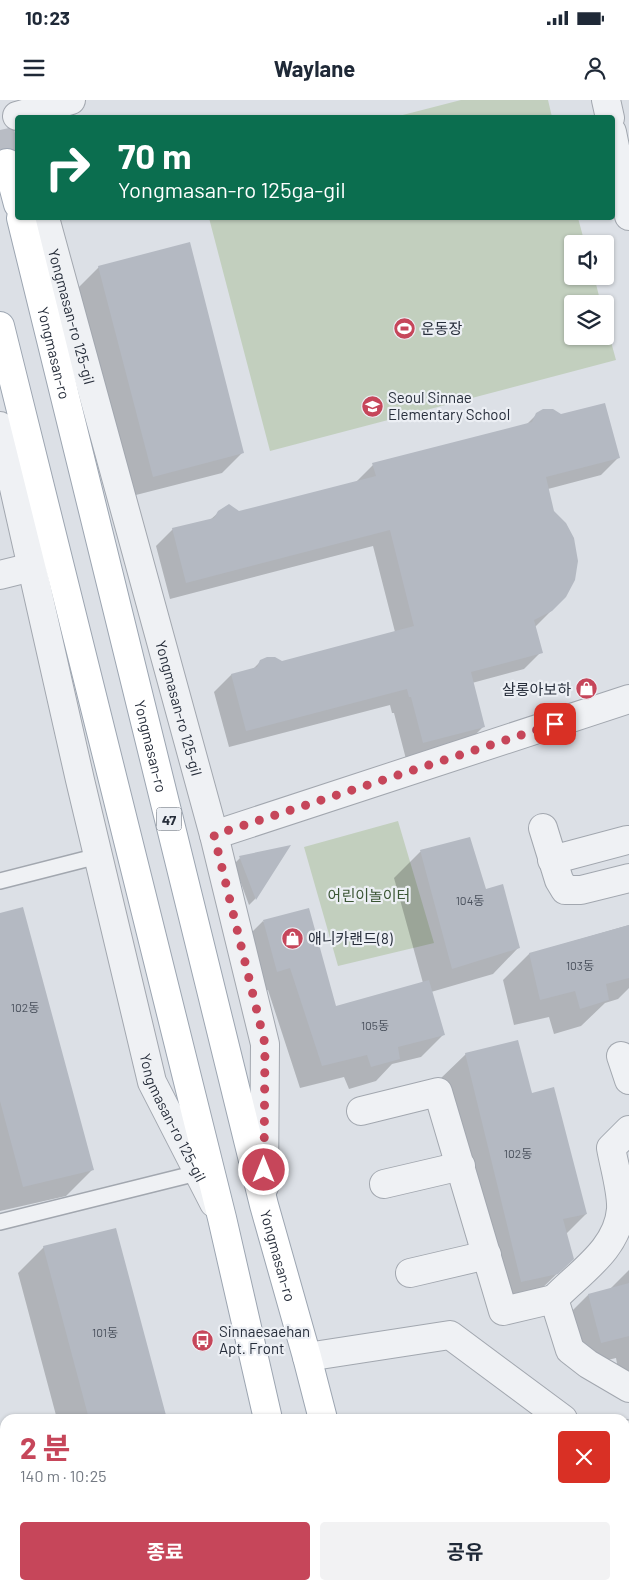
<!DOCTYPE html>
<html lang="ko">
<meta charset="utf-8">
<style>
:root{--surface:#fff;--page:#f2f2f3;--text:#1f2937;--muted:#747a83;--accent:#c6465a}
body{margin:0;font-family:Barlow,"Noto Sans KR",sans-serif;background:var(--page);color:var(--text);height:100vh;display:flex;flex-direction:column;font-size:19px;white-space:nowrap}
*{box-sizing:border-box;margin:0}
p{font-size:16px;color:var(--muted)}
.icon{flex:none;width:28px;height:28px;fill:none;stroke:currentColor;stroke-width:2;stroke-linecap:round;stroke-linejoin:round}
.map{position:relative;flex:1;overflow:hidden}
.side{position:absolute;left:0px;top:1314px;width:630px;height:176px;display:flex;flex-direction:column;background:var(--surface);border-radius:15px 15px 0 0;box-shadow:0 1px 4px #0004}
.side>*{flex:none}
.top-card{position:absolute;left:15px;top:15px;width:600px;height:105px;border-radius:5px;box-shadow:0 1px 4px #0004;background:#0b6e4f;color:#fff;overflow:hidden}
.tools{position:absolute;left:564px;top:135px;display:grid;gap:10px}
.tools a{display:grid;place-items:center;width:50px;height:50px;border-radius:5px;background:var(--surface);box-shadow:0 1px 4px #0004;font-size:25px}
.pin{position:absolute;display:grid;place-items:center;width:42px;height:42px;color:#fff;margin:-21px;border-radius:10px;box-shadow:0 2px 8px #0006}
.me{position:absolute;width:55px;margin:-28px;rotate:0deg;stroke-linejoin:round;filter:drop-shadow(0 0 4px #0008)}
.turn{display:flex;align-items:center;gap:18px;height:105px;padding:0 20px;font-size:22px}
.turn .icon{width:65px;height:65px;stroke-width:2.5}
.turn b{display:block;font-size:35px;line-height:42px}
.round{display:grid;place-items:center;flex:none;width:52px;height:52px;border-radius:5px;background:var(--page)}
.summary{display:flex;align-items:center;justify-content:space-between;height:85px;padding:0 20px}
h1{font-size:30px;font-weight:700;line-height:38px;color:var(--accent)}
.action{display:flex;gap:10px;margin-top:auto;padding:10px 20px}
.action a{flex:1;height:58px;border-radius:5px;background:var(--accent);color:#fff;font-size:20px;font-weight:700;line-height:58px;text-align:center}
.action a+a{background:var(--page);color:var(--text)}
.status{display:flex;justify-content:space-between;align-items:center;height:35px;padding:0 25px;background:var(--surface);direction:ltr}
.status svg{height:14px;fill:currentColor}
header{display:flex;justify-content:space-between;align-items:center;height:65px;padding:0 20px;background:var(--surface);font-size:22px;font-weight:700}
.map>svg:first-child{display:block}
.green{fill:#c2cfbe}
.shadow{fill:#0003}
.building{fill:#b4b9c2}
.lines{fill:none;stroke-linecap:round;stroke-linejoin:round}
.primary-tunnel{stroke:#b8bcc4;stroke-width:28;stroke-dasharray:28 14;stroke-linecap:butt}
.service-casing{stroke:#a2a7af;stroke-width:18}
.minor-casing{stroke:#a2a7af;stroke-width:30}
.primary-casing{stroke:#9ca5b1;stroke-width:30}
.service{stroke:#eff1f4;stroke-width:15}
.minor{stroke:#eff1f4;stroke-width:28}
.primary{stroke:#fff;stroke-width:28}
.route{stroke:#c6465a;stroke-width:9;stroke-dasharray:0 16.2}
.labels{text-anchor:middle;dominant-baseline:central;stroke-width:4.5;stroke-linejoin:round;paint-order:stroke}
.number-label{font-size:12px;fill:#4a515d}
.shield{fill:#eceff4;stroke:#626872;stroke-width:1}
.shield-label{font-size:14px;font-weight:bold;fill:#272e3b}
.street-label{font-size:15px;fill:#272e3b;stroke:#eceff4}
.poi-label{font-size:15px;fill:#272e3b;stroke:#eceff4;text-anchor:start}
.park-label{font-size:15px;fill:#3b5635;stroke:#eceff4}
</style>
<div class="status"><b>10:23</b><svg viewBox="0 0 49 12"><path d="M0 12V9h3v3zM5 12V6h3v6zM10 12V3h3v9zM15 12V0h3v12zM26 1h20v11H26zM47 4h2v5h-2z"/></svg></div>
<header><svg class="icon" aria-label="menu" viewBox="0 0 24 24"><path d="M4 6h16M4 12h16M4 18h16"/></svg>Waylane<svg class="icon" aria-label="person" viewBox="0 0 24 24"><circle cx="12" cy="8" r="4"/><path d="M4 21q1-7 8-7t8 7"/></svg></header>
<div class="map">
<svg width="629" height="1489" viewBox="0 0 629 1489">
<rect width="100%" height="100%" fill="#dce0e6"/>
<path class="green" d="M461,0H548L552,17H395Z
M209,118H578L585,144H572V176H594L601,204H572V236H605V220L616,260L270,351Z
M398,721L434,843L338,866L304,747Z
M0,1394L5,1399V1485H94L98,1489H0Z"/>
<path class="shadow" d="M99,167L243,352L222,373L132,396L78,188Z
M537,314L618,358L601,375L548,389L565,497L535,527L541,552L524,569L472,583L484,626L467,643L406,659L394,613H392L390,605L229,647L214,592L231,575L253,569L261,561L282,562L395,532L373,446L170,499L156,446L173,429L210,420L219,412L239,413L356,382L373,365L526,325Z
M469,739L485,790L519,847L493,874L431,892L444,934L421,957L392,964L376,981L349,989L344,977L300,988L268,890L254,894L241,843L263,821L335,908L423,883L394,778L420,752Z
M288,747L255,799L249,805L234,764L240,758Z
M0,814L92,1070L66,1096L0,1111Z
M629,825V888L618,899L605,903L581,926L554,934L549,917L514,925L503,880L529,854Z
M466,954L531,995L586,1114L566,1134L572,1159L531,1199L495,1207L439,980Z
M44,1147L166,1319H57L18,1173Z
M629,1170V1278L620,1280L616,1258L575,1268L562,1221L588,1195L610,1189Z
M382,1485H562L563,1489H383Z"/>
<path class="building" d="M190,142L244,353L153,377L98,166Z
M605,303L620,358L546,377L554,411L566,423L574,438L578,461L575,480L566,497L552,511L534,520L543,553L471,572L485,627L423,643L411,597H409L407,589L246,631L231,574L257,567L260,560L267,557H275L282,561L414,526L390,430L186,483L172,428L214,418L218,411L229,404L239,411L376,376L372,363L532,322L536,313L543,309H553L561,314Z
M470,737L486,789L503,784L520,848L452,869L420,750Z
M291,745L256,800L239,756Z
M23,807L94,1070L23,1087L0,1001V813Z
M309,808L336,906L429,880L445,935L398,947L400,959L371,967L367,955L322,966L290,868L277,872L263,820Z
M629,825V878L606,884L609,900L580,909L575,891L540,900L529,853Z
M518,940L532,993L554,987L587,1114L563,1119L574,1159L558,1174L521,1182L465,953Z
M116,1128L167,1319H89L43,1146Z
M629,1183V1236L601,1243L588,1194Z"/>
<g class="lines">
<path class="primary-tunnel" d="M0,30L7,63"/>
<defs>
<path id="service" d="M0,781L98,756
M0,1122L197,1073"/>
<g id="minor">
<path d="M606,0L610,18"/>
<path d="M17,16L71,0"/>
<path d="M612,32L629,116"/>
<path id="s1" d="M45,118L214,735L265,944L264,1087"/>
<path id="s2" d="M0,326L80,680L152,982L214,1103"/>
<path d="M0,475L32,467"/>
<path d="M543,728L559,780L565,790H581L629,778"/>
<path d="M214,735L629,599"/>
<path d="M552,760L627,740"/>
<path d="M621,956L629,980"/>
<path d="M361,1011L438,992L503,1211L554,1199"/>
<path d="M629,1030L611,1048C614,1065 622,1092 621,1109C618,1149 580,1172 554,1199L570,1250L588,1264L629,1288"/>
<path d="M384,1084L461,1066"/>
<path d="M410,1173L487,1155"/>
<path d="M307,1257L450,1235L563,1319"/>
<path d="M625,1334L629,1335"/>
</g>
<g id="primary">
<path d="M7,63L18,104"/>
<path id="s3" d="M21,118L264,1105L307,1257L323,1319"/>
<path d="M0,226L222,1118L268,1319"/>
<path d="M307,1485L308,1489"/>
<path d="M364,1485L365,1489"/>
</g>
</defs>
<use href="#service" class="service-casing"/>
<use href="#minor" class="minor-casing"/>
<use href="#primary" class="primary-casing"/>
<use href="#service" class="service"/>
<use href="#minor" class="minor"/>
<use href="#primary" class="primary"/>
</g>
<g class="lines">
<path class="route" d="M264,1070L265,944L214,735L555,624"/>
</g>
<defs>
<symbol id="stadium-disc" viewBox="-11 -11 22 22"><circle r="9.5" fill="#c6465a" stroke="#eceff4"/><path d="M0-5a6.5 5 0 1 0 0 10a6.5 5 0 1 0 0-10ZM-3.5-1.8h7v3.6h-7Z" fill="#fff"/></symbol>
<symbol id="school-disc" viewBox="-11 -11 22 22"><circle r="9.5" fill="#c6465a" stroke="#eceff4"/><path d="M0-5L7-2L0 1L-7-2ZM-4 1L0 2.5L4 1V4Q0 6-4 4Z" fill="#fff"/></symbol>
<symbol id="shop-disc" viewBox="-11 -11 22 22"><circle r="9.5" fill="#c6465a" stroke="#eceff4"/><path d="M-5-2.5h2.3a2.7 3.5 0 0 1 5.4 0H5L5.5 6h-11ZM-1.5-2.5h3a1.5 2.3 0 0 0-3 0Z" fill="#fff"/></symbol>
<symbol id="bus-disc" viewBox="-11 -11 22 22"><circle r="9.5" fill="#c6465a" stroke="#eceff4"/><path d="M-5-6H5V4H4V6H2V4H-2V6H-4V4H-5ZM-3.5-4V0h7V-4ZM-3.5 1.2v1.5H-2V1.2ZM2 1.2v1.5H3.5V1.2Z" fill="#fff"/></symbol>
</defs>
<g fill-rule="evenodd">
<use href="#stadium-disc" x="392" y="216" width="25" height="25"/>
<use href="#school-disc" x="360" y="294" width="25" height="25"/>
<use href="#shop-disc" x="574" y="576" width="25" height="25"/>
<use href="#shop-disc" x="280" y="826" width="25" height="25"/>
<use href="#bus-disc" x="190" y="1228" width="25" height="25"/>
</g>
<g class="labels">
<g class="number-label">
<text x="470" y="800">104동</text>
<text x="580" y="865">103동</text>
<text x="25" y="907">102동</text>
<text x="375" y="925">105동</text>
<text x="518" y="1053">102동</text>
<text x="105" y="1232">101동</text>
</g>
<rect class="shield" x="156.5" y="707.5" width="25" height="23" rx="4"/>
<g class="shield-label">
<text x="169" y="719">47</text>
</g>
<g class="street-label">
<text stroke="none"><textPath href="#s1" startOffset="102">Yongmasan-ro 125-gil</textPath></text>
<text stroke="none"><textPath href="#s3" startOffset="139">Yongmasan-ro</textPath></text>
<text stroke="none"><textPath href="#s1" startOffset="508">Yongmasan-ro 125-gil</textPath></text>
<text stroke="none"><textPath href="#s3" startOffset="544">Yongmasan-ro</textPath></text>
<text stroke="none"><textPath href="#s2" startOffset="714">Yongmasan-ro 125-gil</textPath></text>
<text stroke="none"><textPath href="#s3" startOffset="1069">Yongmasan-ro</textPath></text>
</g>
<g class="poi-label">
<text x="421" y="228">운동장</text>
<text x="388" y="297">Seoul Sinnae<tspan x="388" dy="17">Elementary School</tspan></text>
<text x="571" y="589" text-anchor="end">살롱아보하</text>
<text x="308" y="838">애니카랜드(8)</text>
<text x="219" y="1231">Sinnaesaehan<tspan x="219" dy="17">Apt. Front</tspan></text>
</g>
<g class="park-label">
<text x="369" y="795">어린이놀이터</text>
</g>
</g>
</svg>
<div class="tools">
<a><svg class="icon" aria-label="sound" viewBox="0 0 24 24"><path d="M4 9h4l5-4v14l-5-4H4zM17 9q2 3 0 6"/></svg></a>
<a><svg class="icon" aria-label="layers" viewBox="0 0 24 24"><path d="M12 4l9 5-9 5-9-5zM3 14l9 5 9-5"/></svg></a>
</div>
<div class="pin" style="left:555px;top:624px;background:#d93025"><svg class="icon" aria-label="arrive" viewBox="0 0 24 24"><path d="M6 21V4h12l-3 4 3 4H6"/></svg></div>
<svg class="me" style="left:264px;top:1070px" viewBox="-20 -20 40 40"><circle r="17" fill="#c6465a" stroke="#fff" stroke-width="3"/><path d="M0-11L8 9 0 5-8 9z" fill="#fff"/></svg>
<div class="top-card">
<div class="turn"><svg class="icon" aria-label="right" viewBox="0 0 24 24"><path d="M7 20v-9h11M14 6l5 5-5 5"/></svg><div><b>70 m</b>Yongmasan-ro 125ga-gil</div></div>
</div>
<section class="side">
<div class="summary"><div><h1>2 분</h1><p>140 m · 10:25</p></div><a class="round" style="background:#d93025;color:#fff"><svg class="icon" aria-label="close" viewBox="0 0 24 24"><path d="M6 6l12 12M18 6L6 18"/></svg></a></div>
<div class="action"><a>종료</a><a>공유</a></div>
</section>
</div>
